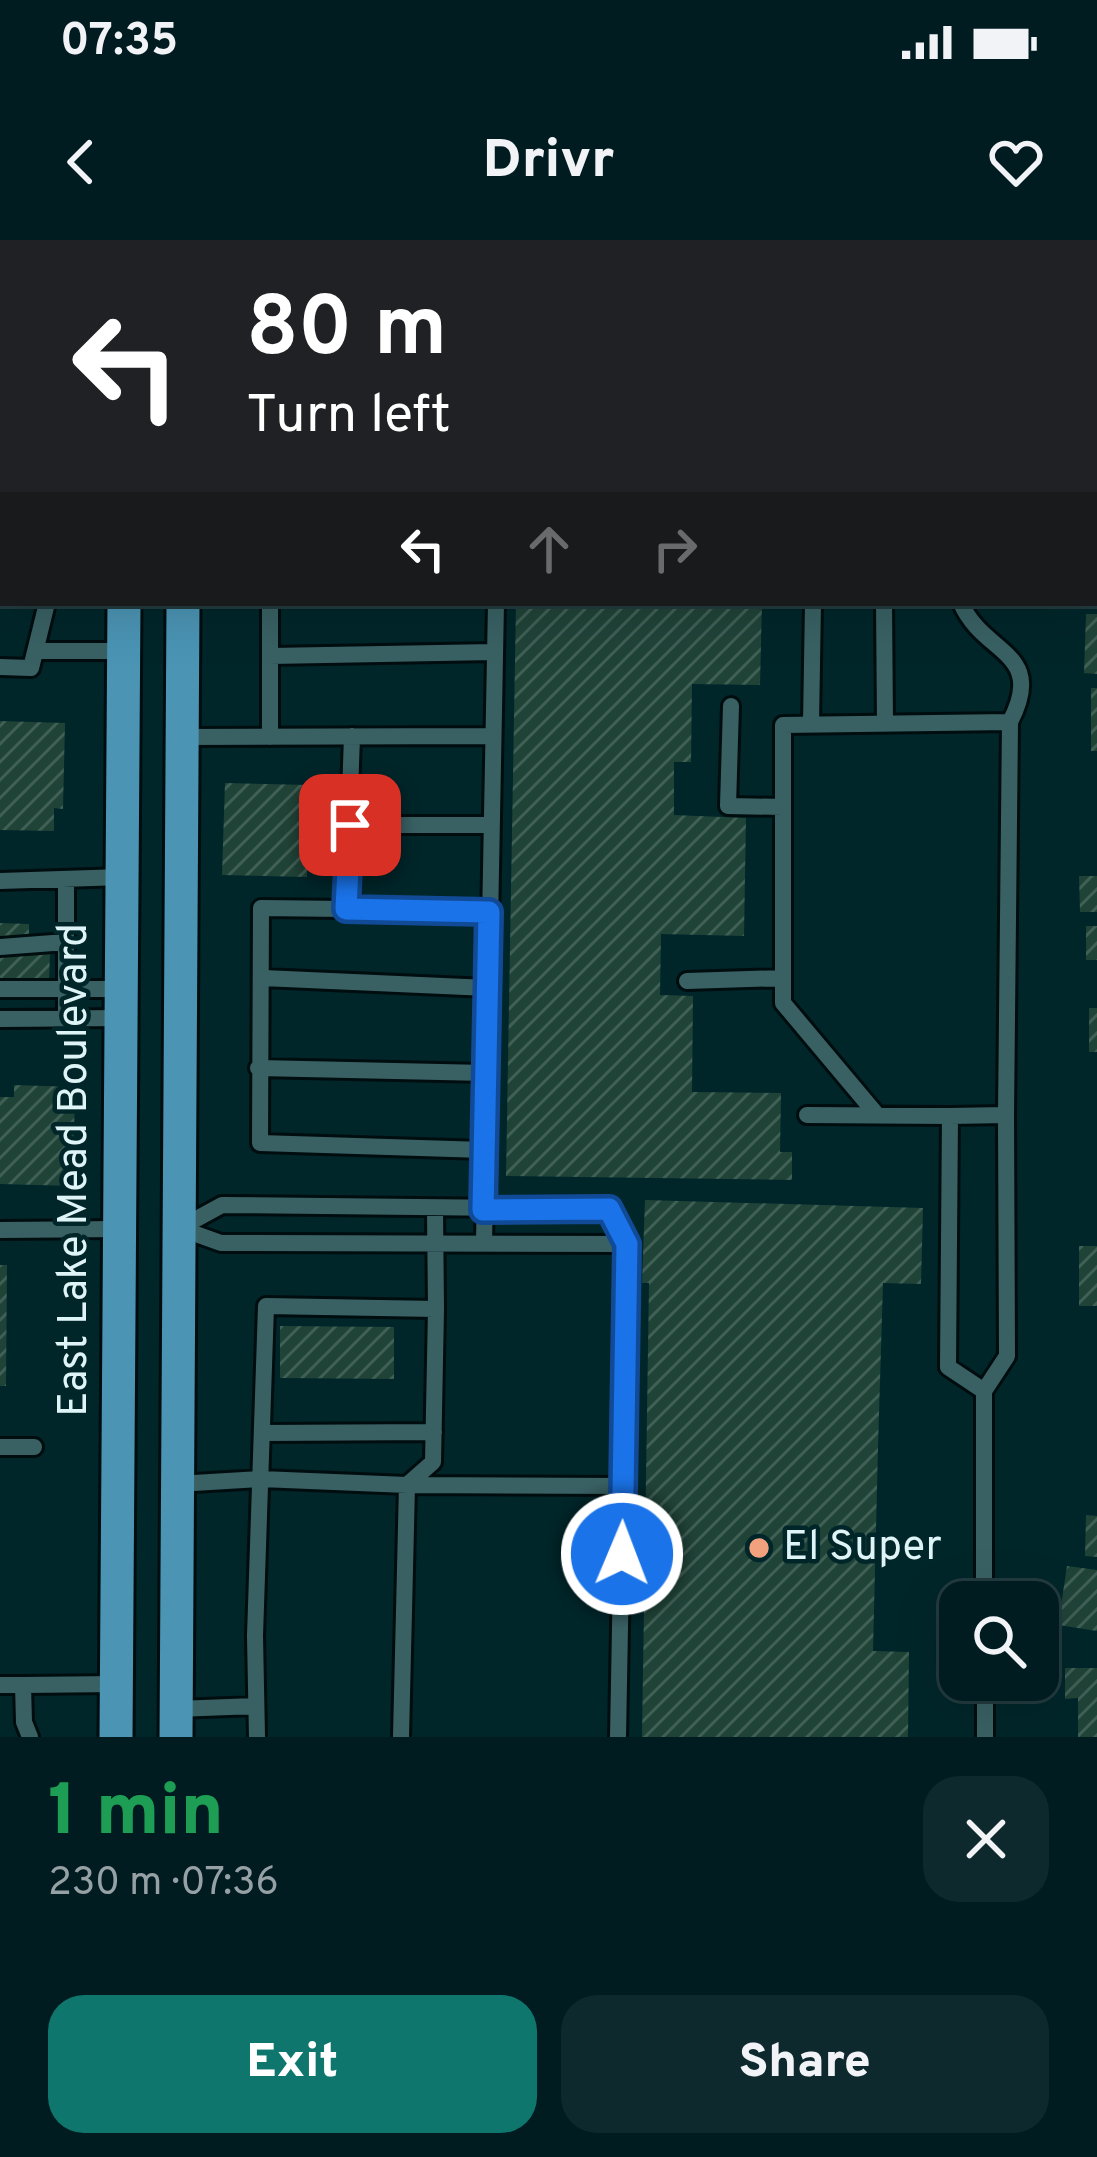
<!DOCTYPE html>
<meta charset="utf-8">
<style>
:root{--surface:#001c20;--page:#0e292d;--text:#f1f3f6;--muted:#95a1a5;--line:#223a3e;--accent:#0f766e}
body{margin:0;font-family:Overpass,sans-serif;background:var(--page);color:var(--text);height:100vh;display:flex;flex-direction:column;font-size:45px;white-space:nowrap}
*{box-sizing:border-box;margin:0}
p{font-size:39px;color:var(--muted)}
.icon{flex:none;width:66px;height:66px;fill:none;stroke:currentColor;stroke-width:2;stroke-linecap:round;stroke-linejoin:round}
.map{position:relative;height:1497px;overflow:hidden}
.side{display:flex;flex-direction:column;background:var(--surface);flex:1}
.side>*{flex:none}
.hud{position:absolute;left:0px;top:0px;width:1098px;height:366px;box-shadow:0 12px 48px #0002,0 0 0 3px var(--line);background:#202124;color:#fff;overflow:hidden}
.tools{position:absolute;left:939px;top:1341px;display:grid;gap:24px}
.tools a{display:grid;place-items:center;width:120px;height:120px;border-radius:24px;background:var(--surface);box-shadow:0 12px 48px #0002,0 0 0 3px var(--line);font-size:60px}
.pin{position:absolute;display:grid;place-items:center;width:102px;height:102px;color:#fff;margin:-51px;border-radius:24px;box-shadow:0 6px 18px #0006}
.me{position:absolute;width:132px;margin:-66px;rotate:1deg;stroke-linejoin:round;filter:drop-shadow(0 0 9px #0008)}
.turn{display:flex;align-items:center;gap:42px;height:252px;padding:0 48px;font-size:54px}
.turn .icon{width:156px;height:156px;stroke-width:2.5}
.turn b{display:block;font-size:84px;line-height:102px}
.lanes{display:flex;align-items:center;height:114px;padding:0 48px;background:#0003;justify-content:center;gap:60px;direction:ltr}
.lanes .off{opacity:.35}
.round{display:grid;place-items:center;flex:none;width:126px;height:126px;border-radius:36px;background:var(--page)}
.headline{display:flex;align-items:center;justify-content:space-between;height:204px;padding:0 48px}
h1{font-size:72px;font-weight:800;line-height:90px;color:#1e9e55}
.action{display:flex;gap:24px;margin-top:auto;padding:24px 48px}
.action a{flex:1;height:138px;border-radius:36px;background:var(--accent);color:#fff;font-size:48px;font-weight:800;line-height:138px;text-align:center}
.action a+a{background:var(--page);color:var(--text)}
.status{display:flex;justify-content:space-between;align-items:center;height:84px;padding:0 60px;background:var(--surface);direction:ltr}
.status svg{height:33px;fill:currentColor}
header{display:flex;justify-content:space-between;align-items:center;height:156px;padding:0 48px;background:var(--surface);font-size:54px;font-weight:800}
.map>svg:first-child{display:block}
.building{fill:url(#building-hatch)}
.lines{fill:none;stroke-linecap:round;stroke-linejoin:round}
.service-casing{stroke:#000d0f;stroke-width:22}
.minor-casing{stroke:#000d0f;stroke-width:39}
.primary-casing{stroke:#000d0f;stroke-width:39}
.service{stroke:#396164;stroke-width:16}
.minor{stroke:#396164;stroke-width:33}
.primary{stroke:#4b94b4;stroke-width:33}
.route-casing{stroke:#114b97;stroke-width:30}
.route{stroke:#1a73e8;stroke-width:21}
.poi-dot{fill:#f2a17e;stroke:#00262a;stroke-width:4.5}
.labels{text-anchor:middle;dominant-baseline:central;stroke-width:9;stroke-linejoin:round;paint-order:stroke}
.street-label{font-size:42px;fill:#dff4f6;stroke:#00262a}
.poi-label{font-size:42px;fill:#dff4f6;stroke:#00262a;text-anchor:start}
</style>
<div class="status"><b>07:35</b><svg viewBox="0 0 49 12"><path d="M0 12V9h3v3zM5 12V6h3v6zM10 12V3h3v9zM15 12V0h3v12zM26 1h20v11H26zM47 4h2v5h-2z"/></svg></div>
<header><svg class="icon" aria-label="back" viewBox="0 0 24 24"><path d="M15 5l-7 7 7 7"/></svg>Drivr<svg class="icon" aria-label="heart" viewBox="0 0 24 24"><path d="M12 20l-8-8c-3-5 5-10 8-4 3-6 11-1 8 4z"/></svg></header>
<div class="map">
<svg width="1097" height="1497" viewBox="0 0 1097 1497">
<defs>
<pattern id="building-hatch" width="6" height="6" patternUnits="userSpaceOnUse" patternTransform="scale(3)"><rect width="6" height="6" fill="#204338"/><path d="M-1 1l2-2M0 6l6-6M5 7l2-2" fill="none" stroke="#405f55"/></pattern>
</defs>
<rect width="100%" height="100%" fill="#00262a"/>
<path class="building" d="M516,363H762L760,445L692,444L691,522H674V575L746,578L744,696L661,694L660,755L693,756L692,852L781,853L780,912H792V940L506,936Z
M1086,374H1097V434L1084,433Z
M1091,448H1097V511H1091Z
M0,481L65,483L63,569L54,568V591L0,590Z
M225,543L310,545L307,637L222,635Z
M1079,636H1097V672H1080Z
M0,683L29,684V698H0Z
M1086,686H1097V720H1086Z
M0,714H50L49,742H0Z
M1089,768H1097V812H1089Z
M14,845L75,847L73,946L0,944V857H14Z
M645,960L923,968L921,1044L883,1043L878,1207L873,1411L909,1412L908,1497H642L649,1043H642Z
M1079,1006H1097V1066H1079Z
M0,1025H7L6,1146H0Z
M280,1086L394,1087V1139L280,1138Z
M1086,1275L1097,1276V1317L1085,1316Z
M1067,1326L1097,1330V1391L1058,1385Z
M1065,1428H1097V1497H1078V1458L1065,1459Z"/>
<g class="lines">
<defs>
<path id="service" d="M725,0V3
M287,3V0
M450,3V0
M588,3V0
M1095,169H1097
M0,331L3,332
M884,363L885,484
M961,363C983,415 1047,411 1010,482
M36,411H123
M270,416L494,412
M0,427L31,428L47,363
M731,466L728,566L783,567
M811,484L813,363
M352,496L346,669L489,672
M181,497L493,496
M270,497V363
M350,585H491
M0,641L123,637
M346,669L261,668L260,903L484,910
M0,707L66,702
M263,738L488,748
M687,741L783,738
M0,749H122
M66,778V640
M0,779L122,778
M258,828L486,833
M807,875L950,876L948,1127L984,1151V1362
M877,875L783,763V485L1010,482L1006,875
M950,876L1006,875L1007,1116L984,1151
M435,970L436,1069
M179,988L221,1003L627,1004
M180,988L222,965L609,969L627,1004L618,1497
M0,990L121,989
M484,1003L496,363
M263,1193L434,1192
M0,1207H34
M177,1244L261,1239L407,1245L401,1497
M985,1440V1497
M0,1445H23L24,1482L30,1497
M23,1445L117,1444
M176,1469L256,1466
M257,1497L255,1396L266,1066L436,1069L433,1222L407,1245L623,1246"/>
<path id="minor" d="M925,3V0"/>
<path id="primary" d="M125,3V0
M188,3L189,0
M1095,21H1097
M0,65L3,64
M1095,79L1097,78
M0,137H3
M116,1497L124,363
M176,1497L183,363"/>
</defs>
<use href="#service" class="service-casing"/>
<use href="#minor" class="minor-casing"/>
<use href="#primary" class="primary-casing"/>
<use href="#service" class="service"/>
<use href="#minor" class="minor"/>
<use href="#primary" class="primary"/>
</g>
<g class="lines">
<defs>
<path id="route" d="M350,585L346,669L489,672L483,970L609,969L627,1004L622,1314"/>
</defs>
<use href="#route" class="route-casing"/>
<use href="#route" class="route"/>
</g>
<circle class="poi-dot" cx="759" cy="1308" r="12"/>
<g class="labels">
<g class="street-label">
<text transform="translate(75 930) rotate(-90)">East Lake Mead Boulevard</text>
</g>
<g class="poi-label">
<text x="783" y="1308">El Super</text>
</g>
</g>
</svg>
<div class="tools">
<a><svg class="icon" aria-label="search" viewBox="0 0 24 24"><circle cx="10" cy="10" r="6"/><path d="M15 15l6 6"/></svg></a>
</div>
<div class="pin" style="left:350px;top:585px;background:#d93025"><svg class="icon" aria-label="arrive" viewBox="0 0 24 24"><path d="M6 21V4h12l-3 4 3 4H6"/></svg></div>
<svg class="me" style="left:622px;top:1314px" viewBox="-20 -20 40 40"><circle r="17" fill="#1a73e8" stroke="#fff" stroke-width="3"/><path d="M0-11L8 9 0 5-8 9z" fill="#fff"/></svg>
<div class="hud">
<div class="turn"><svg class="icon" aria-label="left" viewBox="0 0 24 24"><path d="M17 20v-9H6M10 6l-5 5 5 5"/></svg><div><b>80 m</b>Turn left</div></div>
<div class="lanes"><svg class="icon" aria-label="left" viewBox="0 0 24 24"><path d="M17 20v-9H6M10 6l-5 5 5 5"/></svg><svg class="icon off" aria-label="ahead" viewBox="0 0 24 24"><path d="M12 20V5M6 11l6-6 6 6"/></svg><svg class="icon off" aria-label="right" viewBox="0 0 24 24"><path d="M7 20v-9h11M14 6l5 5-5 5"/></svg></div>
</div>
</div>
<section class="side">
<div class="headline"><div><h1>1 min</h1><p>230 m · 07:36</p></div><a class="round"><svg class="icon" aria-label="close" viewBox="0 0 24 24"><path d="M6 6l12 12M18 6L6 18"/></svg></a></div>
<div class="action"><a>Exit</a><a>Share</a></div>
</section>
